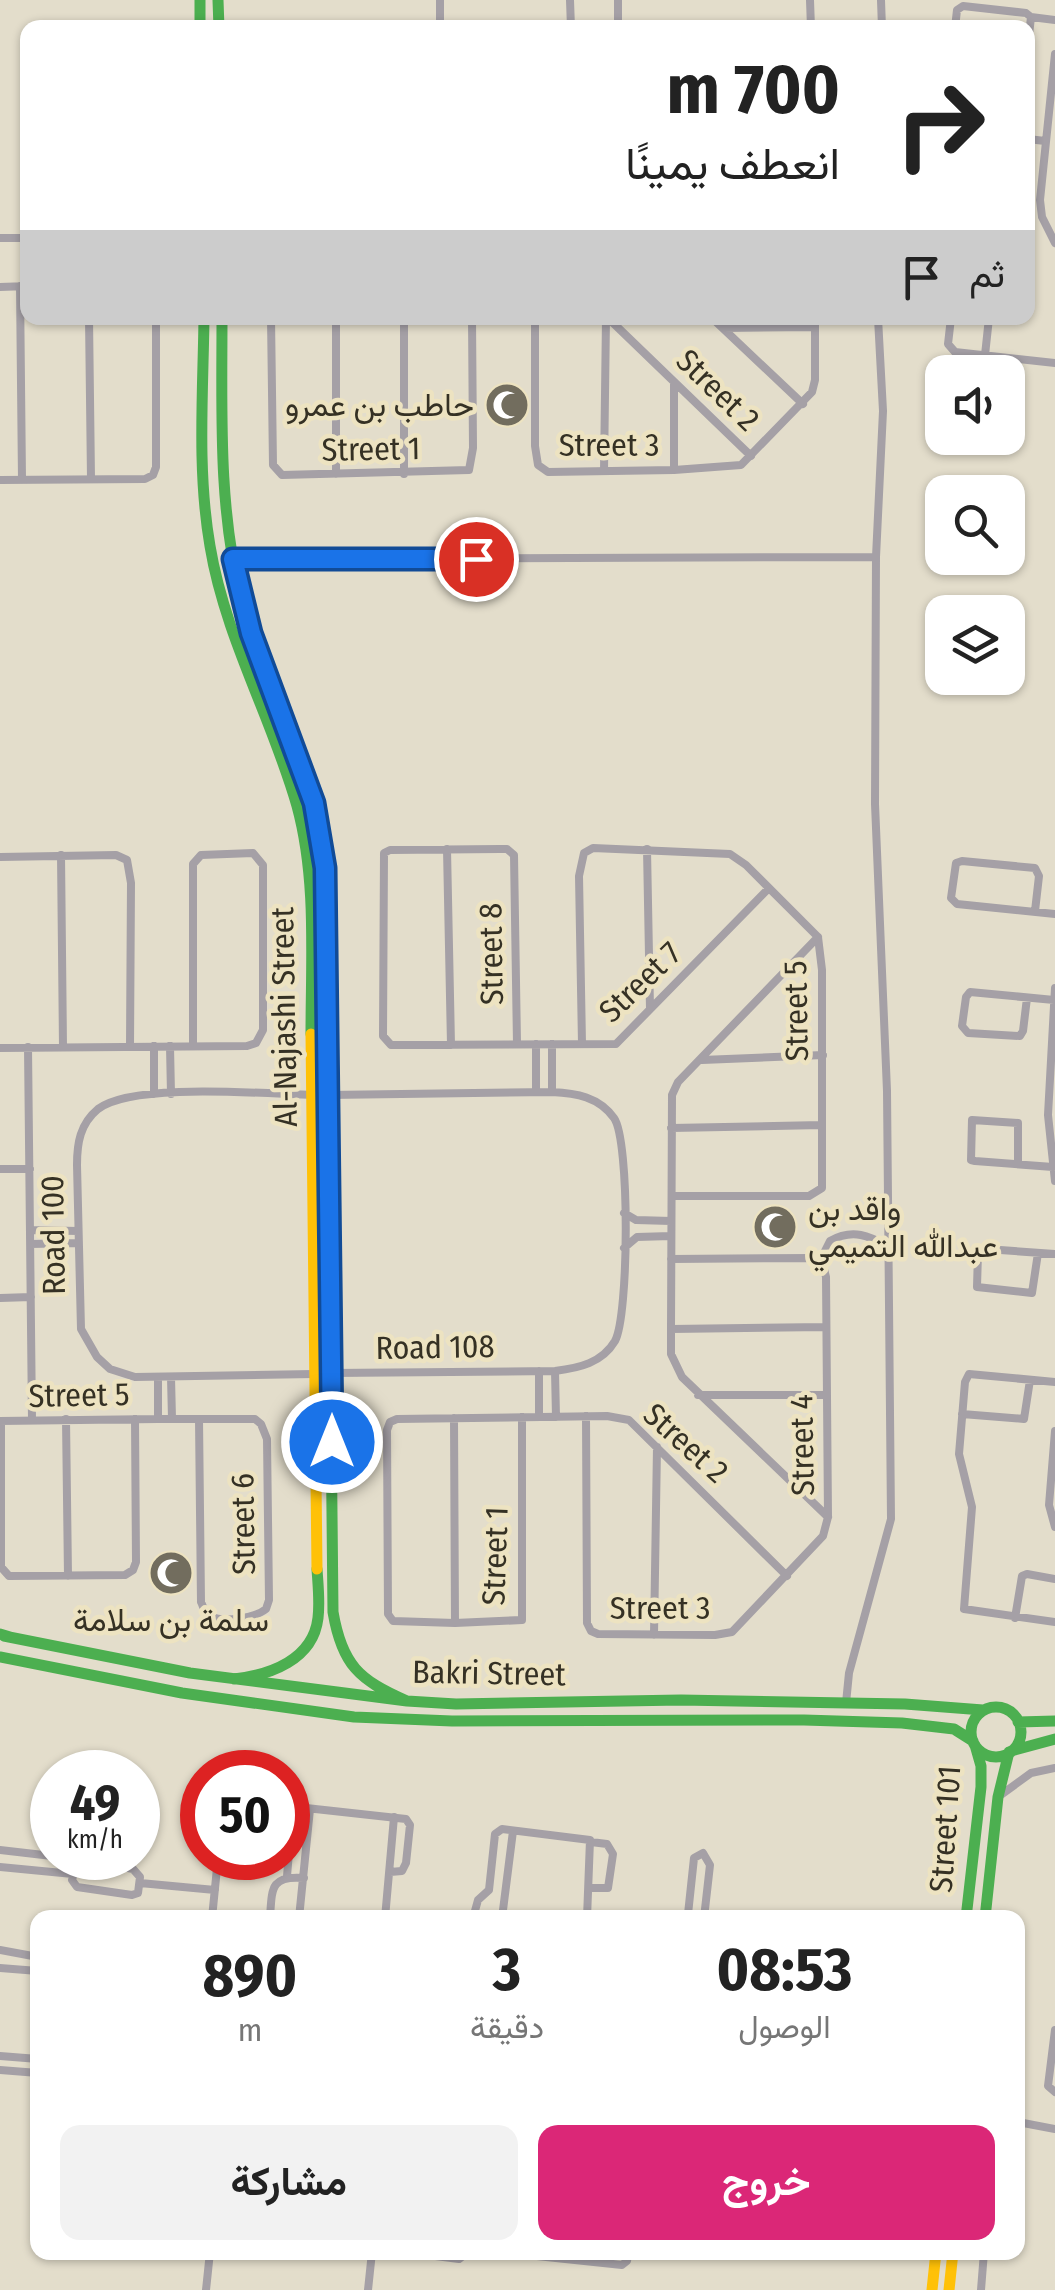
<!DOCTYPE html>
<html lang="ar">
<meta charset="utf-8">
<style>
:root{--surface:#fff;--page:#f2f2f2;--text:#222;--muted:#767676;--accent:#db2777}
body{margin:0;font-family:"Fira Sans Condensed",Vazirmatn,sans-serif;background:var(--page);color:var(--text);direction:rtl;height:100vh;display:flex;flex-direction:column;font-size:38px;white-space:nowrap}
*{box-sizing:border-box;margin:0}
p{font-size:32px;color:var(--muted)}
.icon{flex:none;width:55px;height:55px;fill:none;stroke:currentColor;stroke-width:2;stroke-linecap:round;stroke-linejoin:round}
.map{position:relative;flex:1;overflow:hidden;direction:ltr}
.sheet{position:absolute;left:30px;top:1910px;width:995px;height:350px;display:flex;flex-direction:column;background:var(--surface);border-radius:20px;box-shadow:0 2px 8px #0004;direction:rtl}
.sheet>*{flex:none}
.banner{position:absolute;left:20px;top:20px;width:1015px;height:305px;border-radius:20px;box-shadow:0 2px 8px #0004;direction:rtl;background:#fff;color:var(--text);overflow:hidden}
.fabs{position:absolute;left:925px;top:355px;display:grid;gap:20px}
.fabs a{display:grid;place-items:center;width:100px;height:100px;border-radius:20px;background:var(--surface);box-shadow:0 2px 8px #0004;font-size:50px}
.speed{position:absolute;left:30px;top:1750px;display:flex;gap:20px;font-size:50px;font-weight:700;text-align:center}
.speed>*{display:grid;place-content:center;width:130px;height:130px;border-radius:50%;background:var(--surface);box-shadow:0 2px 8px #0004;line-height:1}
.speed small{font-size:25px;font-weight:400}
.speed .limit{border:15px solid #d22;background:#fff;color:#111}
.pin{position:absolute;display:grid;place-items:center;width:85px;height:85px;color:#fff;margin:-42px;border:5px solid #fff;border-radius:50%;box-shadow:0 2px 10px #0007}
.me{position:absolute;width:110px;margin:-55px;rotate:0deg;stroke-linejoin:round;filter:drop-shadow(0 0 8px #0008)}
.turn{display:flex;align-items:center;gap:35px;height:210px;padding:0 30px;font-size:45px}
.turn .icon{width:130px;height:130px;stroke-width:2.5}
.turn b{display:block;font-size:70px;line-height:85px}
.then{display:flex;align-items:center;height:95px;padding:0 30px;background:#0003;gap:20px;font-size:38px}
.eta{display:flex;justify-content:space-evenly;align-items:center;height:170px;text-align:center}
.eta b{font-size:60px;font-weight:700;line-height:70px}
.button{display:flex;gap:20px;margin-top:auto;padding:20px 30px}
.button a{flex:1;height:115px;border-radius:20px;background:var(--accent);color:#fff;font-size:40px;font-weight:700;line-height:115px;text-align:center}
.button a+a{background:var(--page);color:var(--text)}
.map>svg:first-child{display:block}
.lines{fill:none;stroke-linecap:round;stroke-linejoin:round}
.street{stroke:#a5a0a6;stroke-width:8}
.fast{stroke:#4caf50;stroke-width:11}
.slow{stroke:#ffc107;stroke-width:11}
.route-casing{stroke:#114b97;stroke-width:25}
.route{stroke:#1a73e8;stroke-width:18}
.labels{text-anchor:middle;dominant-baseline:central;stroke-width:9;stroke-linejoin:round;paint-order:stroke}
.street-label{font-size:32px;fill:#353124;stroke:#ede3c1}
.poi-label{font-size:32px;fill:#353124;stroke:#ede3c1;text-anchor:end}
</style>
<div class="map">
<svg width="1055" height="2290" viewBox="0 0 1055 2290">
<rect width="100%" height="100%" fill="#e3ddcb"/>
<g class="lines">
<path class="street" d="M440,0V28
M570,0L571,28
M618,0V28
M810,0L811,28
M881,0L882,28
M955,28L957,10L963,6L1026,13L1031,17L1055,20
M1028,44L1031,17
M1055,54L1040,200L1042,217L1055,243
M1028,139L1045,141
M0,238H28
M20,286L22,480
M0,287L28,286
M89,318L91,479
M271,318L273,465L282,475L469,470L473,448L472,318
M336,318V474
M404,318V474
M535,318V446L538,465L548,472L674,470L741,465L812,392L815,380V318
M608,318L751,456
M712,318L803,404
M951,318L948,344L955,352L1055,363
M723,328L815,327
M985,355L989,318
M674,470V382
M604,471L606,318
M0,480L145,479L153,475L156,467V318
M233,559L876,557
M447,849L451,1045
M647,849L650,1009
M61,855L63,1047
M0,857L116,855L127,860L131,883L130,1046
M1035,911L1039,876L1035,868L962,861L956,863L951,898L957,904L1055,914
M818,937L678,1082L672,1095L671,1329V1354L682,1377L828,1517
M1055,988L1048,1115L1055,1181
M1027,998L1023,1031L1020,1036L968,1033L962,1026L966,997L970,992L1054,1000
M517,1044L514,855L507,849H500L390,850L384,853L383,1036L391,1045L616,1044L769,888
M582,1044L579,876L584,853L593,848L730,854L746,865L818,937
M170,1046L171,1094
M28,1047L32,1420
M0,1048L247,1046L256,1043L263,1030V865L253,853L201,855L193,864V1046
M702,1060L823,1055
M536,1092V1044
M552,1092V1044
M154,1094V1046
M313,1095C266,1094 133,1082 98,1109C80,1124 77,1143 77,1165L81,1329L97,1357L110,1369L135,1377L314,1374
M329,1095L552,1092C576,1093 599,1097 614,1118C630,1140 629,1316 615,1341C602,1363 579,1368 555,1371L331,1373
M671,1128L822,1125
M1018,1164V1123L972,1120L971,1160L975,1161L1053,1167
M0,1169H30
M672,1196H809L822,1188V970L818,937
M624,1213L636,1220L671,1221
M31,1230L78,1231
M31,1244L78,1243
M624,1248L637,1237L671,1236
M1038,1253L1032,1293L977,1287L978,1253L986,1249L1055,1254
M820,1261L830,1241C853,1228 869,1236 890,1247
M0,1298L31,1297
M671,1329L826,1327
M539,1371V1417
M555,1371L556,1417
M158,1377V1419
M171,1377L172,1419
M1055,1382L969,1374L965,1382L959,1454L972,1507L964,1609L1055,1622
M698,1395H827
M962,1414L1024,1419L1030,1380
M586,1416L587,1623L591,1631L598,1634L715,1635L732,1632L823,1536L828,1517L826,1277L823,1265L813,1258L671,1259
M522,1417V1620L455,1623L393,1621L388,1614L387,1430L390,1422L397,1419L607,1416L629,1420L787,1576
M454,1418L455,1623
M66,1419L68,1576
M0,1421L158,1419H255L261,1424L267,1439L269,1600L266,1609C255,1618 224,1623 210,1616C204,1613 204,1608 201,1602L199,1419
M1,1421V1567L9,1576L125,1575L133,1570L136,1562L135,1419
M1055,1431L1049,1505L1055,1527
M1015,1618L1022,1576L1027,1574L1055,1579
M654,1635L657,1447
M846,1703L849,1673L891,1519L887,1091L875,804L876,557L883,411L878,318
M998,1797L1031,1773L1055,1768
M288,1806L406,1819L410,1825L406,1863L402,1871L390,1872
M202,1829V1832
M0,1850L52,1856
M69,1858H78L133,1869L140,1877L138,1893L132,1895L77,1887L72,1880L78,1858
M0,1867L73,1874
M287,1876L293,1807
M140,1883L215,1890
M589,1888H608L613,1854L607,1844L591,1842
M212,1918L218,1858
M270,1918C272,1889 270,1875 304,1878
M299,1918L310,1809
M385,1918L394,1817
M473,1918L478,1900L489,1890L495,1834L502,1829L590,1840L587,1918
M502,1918L513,1831
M676,1918L688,1914L694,1858L703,1853L710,1865L704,1918
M0,1950L38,1957
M0,1968L38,1971
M1055,2030L1048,2086L1055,2092
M0,2056L38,2059
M0,2070L38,2073
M1018,2122L1055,2129
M404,2252L459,2259L468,2252
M500,2252L622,2265L627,2261L629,2252
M206,2290L210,2252
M368,2290L372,2252
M981,2290L984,2252"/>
<path class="fast" d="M200,0V28
M218,0L219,28
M204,318C203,394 197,471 210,546C225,637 272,718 297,806C317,879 311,959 311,1034
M222,318C222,411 218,507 241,598C261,677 300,750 318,829C327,869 325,909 326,950
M330,1317L333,1612C342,1665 359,1680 407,1701
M0,1634L10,1637
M4,1636L190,1673L407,1701L456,1704L681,1700L905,1704L983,1710
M0,1657L182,1693L354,1717L452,1721L804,1720L902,1723L954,1729L973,1741
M234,1679C270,1675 313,1660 318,1618C320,1602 318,1585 317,1569
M971 1732a25 25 0 1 1 50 0a25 25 0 1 1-50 0Z
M1018,1722L1055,1721
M1011,1751L1055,1739
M966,1918L981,1787V1766L975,1745
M985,1918L998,1797L1009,1752"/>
<path class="slow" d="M326,950L330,1317
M311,1034L317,1569
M932,2290L936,2252
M949,2290L953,2252"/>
</g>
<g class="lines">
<defs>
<path id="route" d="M332,1442L325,868L314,803L251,633L233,559H476"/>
</defs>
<use href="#route" class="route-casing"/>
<use href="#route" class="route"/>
</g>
<defs>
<symbol id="mosque-disc" viewBox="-11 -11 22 22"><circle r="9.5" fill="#726d5e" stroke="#ede3c1"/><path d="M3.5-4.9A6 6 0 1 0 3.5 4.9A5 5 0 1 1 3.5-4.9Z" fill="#fff"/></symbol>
</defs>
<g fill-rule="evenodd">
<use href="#mosque-disc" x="482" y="380" width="50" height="50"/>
<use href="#mosque-disc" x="750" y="1202" width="50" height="50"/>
<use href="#mosque-disc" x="146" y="1548" width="50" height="50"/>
</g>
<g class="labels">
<g class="street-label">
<text transform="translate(718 390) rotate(44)">Street 2</text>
<text x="609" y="445">Street 3</text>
<text transform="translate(371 449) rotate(-1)">Street 1</text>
<text transform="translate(491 954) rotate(-91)">Street 8</text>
<text transform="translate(640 982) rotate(-44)">Street 7</text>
<text transform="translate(796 1011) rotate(-91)">Street 5</text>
<text transform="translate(284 1017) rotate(-91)">Al-Najashi Street</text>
<text transform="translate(53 1235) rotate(-91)">Road 100</text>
<text transform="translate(435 1347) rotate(-1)">Road 108</text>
<text transform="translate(79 1395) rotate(-1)">Street 5</text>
<text transform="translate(686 1443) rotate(42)">Street 2</text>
<text transform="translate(802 1445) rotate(-91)">Street 4</text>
<text transform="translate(243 1524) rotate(-91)">Street 6</text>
<text transform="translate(495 1556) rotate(-88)">Street 1</text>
<text x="660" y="1608">Street 3</text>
<text transform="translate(489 1673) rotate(1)">Bakri Street</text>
<text transform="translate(945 1829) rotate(-86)">Street 101</text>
</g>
<g class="poi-label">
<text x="474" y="405">حاطب بن عمرو</text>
<text x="808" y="1209" text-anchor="start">واقد بن<tspan x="808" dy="37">عبدالله التميمي</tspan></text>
<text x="171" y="1620" text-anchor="middle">سلمة بن سلامة</text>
</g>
</g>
</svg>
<div class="fabs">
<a><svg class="icon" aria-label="sound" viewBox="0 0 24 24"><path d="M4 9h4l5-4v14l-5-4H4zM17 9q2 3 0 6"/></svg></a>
<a><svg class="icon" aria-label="search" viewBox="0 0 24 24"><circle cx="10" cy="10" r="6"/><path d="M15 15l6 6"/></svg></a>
<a><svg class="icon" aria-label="layers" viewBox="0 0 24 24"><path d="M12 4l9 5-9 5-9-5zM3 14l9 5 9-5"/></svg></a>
</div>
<div class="speed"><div>49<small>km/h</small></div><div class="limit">50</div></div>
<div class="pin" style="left:476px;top:559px;background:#d93025"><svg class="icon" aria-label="arrive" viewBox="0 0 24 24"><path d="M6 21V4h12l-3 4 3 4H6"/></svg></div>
<svg class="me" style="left:332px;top:1442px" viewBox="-20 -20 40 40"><circle r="17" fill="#1a73e8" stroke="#fff" stroke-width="3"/><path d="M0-11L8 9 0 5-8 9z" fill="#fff"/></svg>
<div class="banner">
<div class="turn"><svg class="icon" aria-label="right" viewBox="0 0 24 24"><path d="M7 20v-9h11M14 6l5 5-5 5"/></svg><div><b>700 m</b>انعطف يمينًا</div></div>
<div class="then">ثم<svg class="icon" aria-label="arrive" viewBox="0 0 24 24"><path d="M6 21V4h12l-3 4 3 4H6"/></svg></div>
</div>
<section class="sheet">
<div class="eta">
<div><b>08:53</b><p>الوصول</p></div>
<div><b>3</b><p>دقيقة</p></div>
<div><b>890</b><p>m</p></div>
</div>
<div class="button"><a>خروج</a><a>مشاركة</a></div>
</section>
</div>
